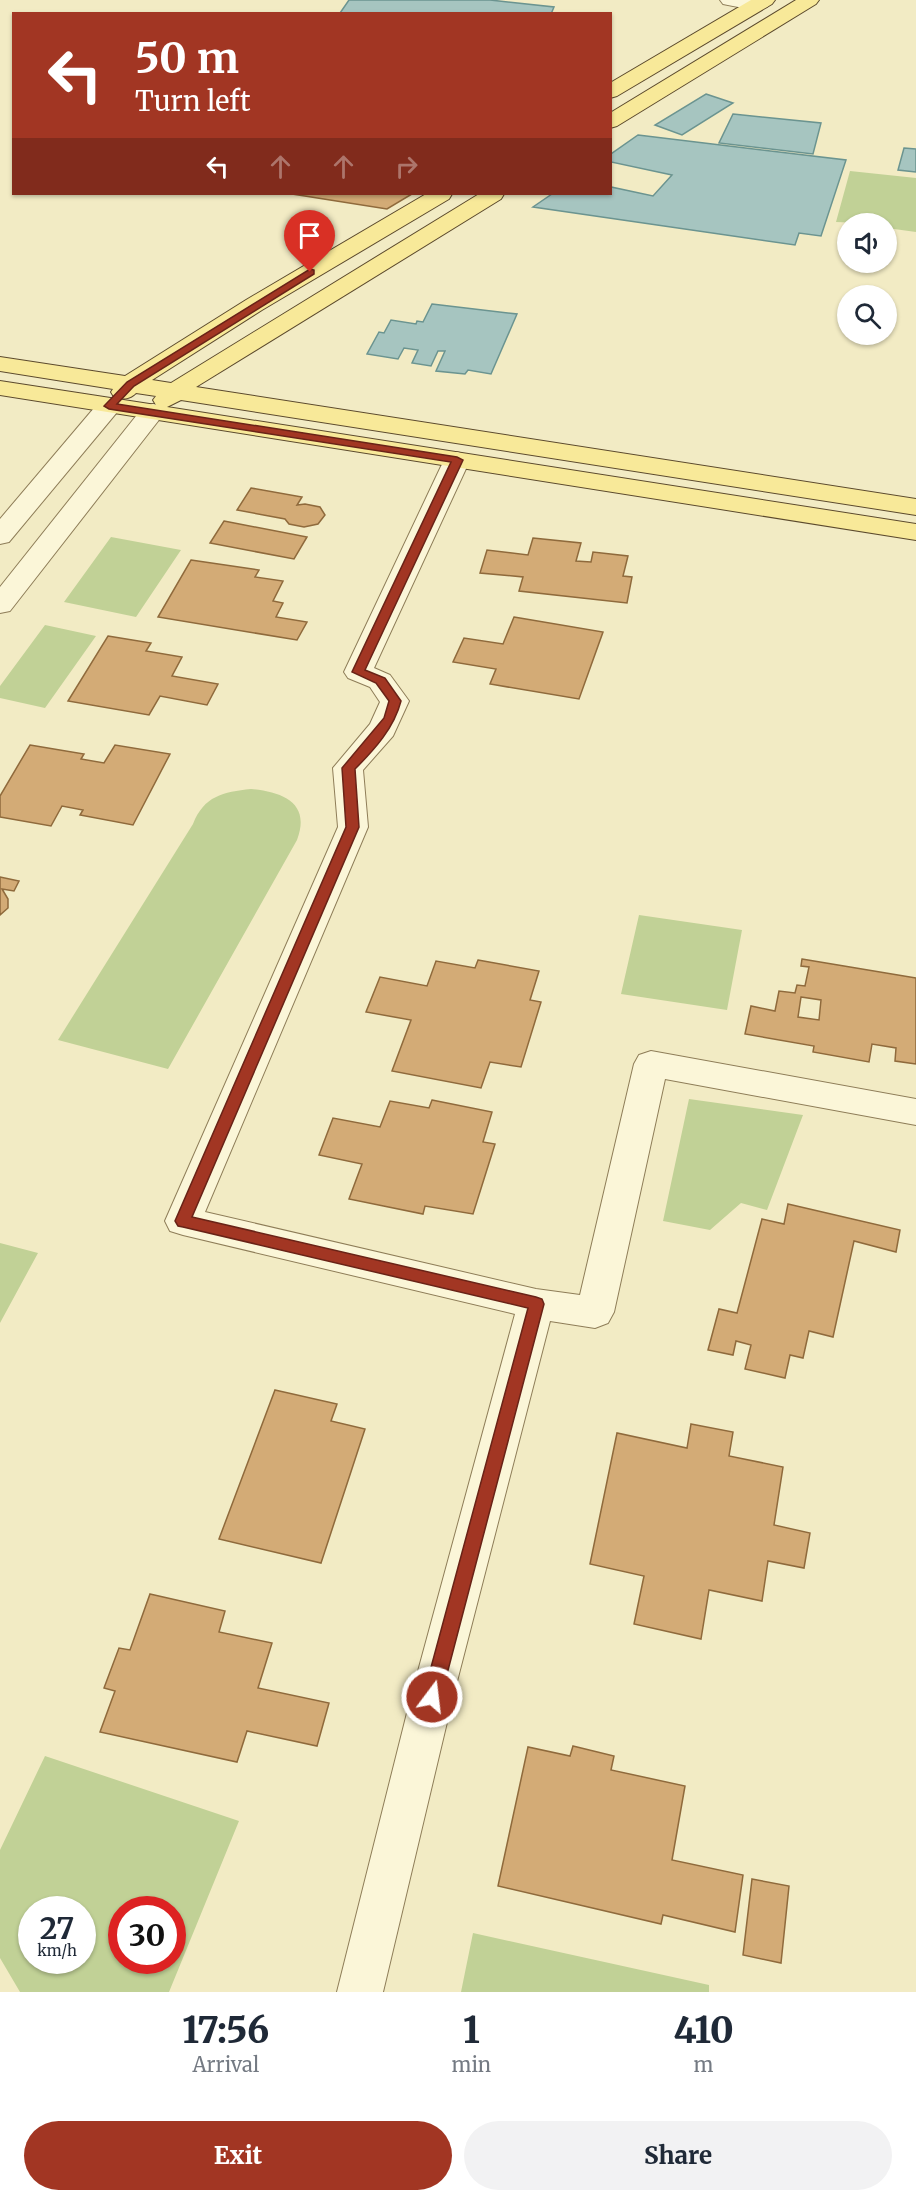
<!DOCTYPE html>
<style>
:root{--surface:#fff;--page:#f2f2f3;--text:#1f2937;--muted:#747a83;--accent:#a23623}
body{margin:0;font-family:Merriweather,serif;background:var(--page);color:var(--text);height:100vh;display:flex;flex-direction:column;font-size:22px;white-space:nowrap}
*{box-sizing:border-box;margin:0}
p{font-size:20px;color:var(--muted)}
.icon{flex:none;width:33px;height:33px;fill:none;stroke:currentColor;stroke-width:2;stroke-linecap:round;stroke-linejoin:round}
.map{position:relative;height:1992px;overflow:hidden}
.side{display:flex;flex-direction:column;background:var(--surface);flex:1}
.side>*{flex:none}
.hud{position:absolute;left:12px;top:12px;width:600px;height:183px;border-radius:0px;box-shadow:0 2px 4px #0004;background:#a23623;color:#fff;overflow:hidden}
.tools{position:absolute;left:837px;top:213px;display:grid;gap:12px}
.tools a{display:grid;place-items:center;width:60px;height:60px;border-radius:50%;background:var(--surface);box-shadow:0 2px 4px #0004;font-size:30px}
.speed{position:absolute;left:18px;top:1896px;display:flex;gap:12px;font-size:30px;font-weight:700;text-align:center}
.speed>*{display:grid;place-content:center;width:78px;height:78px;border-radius:50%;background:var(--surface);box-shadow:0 2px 4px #0004;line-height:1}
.speed small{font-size:15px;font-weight:400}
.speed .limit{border:9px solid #d22;background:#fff;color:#111}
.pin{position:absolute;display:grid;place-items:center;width:51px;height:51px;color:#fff;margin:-62px -26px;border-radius:50% 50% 50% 0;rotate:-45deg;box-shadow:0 0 6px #0007}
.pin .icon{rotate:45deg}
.me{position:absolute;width:66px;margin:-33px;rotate:15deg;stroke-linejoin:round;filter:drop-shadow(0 0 4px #0008)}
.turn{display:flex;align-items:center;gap:21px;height:126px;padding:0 24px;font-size:27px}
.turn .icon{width:78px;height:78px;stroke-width:2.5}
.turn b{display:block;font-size:42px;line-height:51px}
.lanes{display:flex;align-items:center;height:57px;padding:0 24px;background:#0003;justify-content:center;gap:30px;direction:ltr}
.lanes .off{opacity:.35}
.eta{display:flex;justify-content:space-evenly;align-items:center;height:102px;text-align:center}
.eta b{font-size:36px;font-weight:800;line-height:42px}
.primary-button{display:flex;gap:12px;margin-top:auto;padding:12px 24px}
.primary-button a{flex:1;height:69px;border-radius:36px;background:var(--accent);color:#fff;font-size:24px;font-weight:800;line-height:69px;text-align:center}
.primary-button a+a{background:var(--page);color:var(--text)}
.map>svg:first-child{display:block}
.green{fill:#c1d196;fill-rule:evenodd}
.water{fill:#a6c5c0;stroke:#6b9490;stroke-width:1.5}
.building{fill:#d3ab76;stroke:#8f6a3c;stroke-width:1.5;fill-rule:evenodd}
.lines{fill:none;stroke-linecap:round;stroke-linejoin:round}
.minor-casing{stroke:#8e7d58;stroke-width:2}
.major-casing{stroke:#5c4a2d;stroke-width:2}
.minor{fill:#fbf6d8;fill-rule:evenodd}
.major{fill:#f8e999;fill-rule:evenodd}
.route{fill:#a23623;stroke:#692317;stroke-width:1.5}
</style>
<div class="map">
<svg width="916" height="1992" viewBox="0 0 916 1992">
<rect width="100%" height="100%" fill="#f2ebc4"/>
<path class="green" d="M850,171L916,178V232L887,228L886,224L836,222Z
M111,537L181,550L136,617L64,602Z
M45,625L96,636L45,708L0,698V686Z
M251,789C283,792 311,803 297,840L168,1069L58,1040L193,824C204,796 223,792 251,789Z
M639,915L742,930L727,1010L621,994Z
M689,1099L803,1115L767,1210L741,1203L710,1230L663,1221Z
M0,1243L38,1253L0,1323Z
M45,1756L239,1821L169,1992H20L0,1958V1850ZM32,1910H82V1960H32ZM122,1910H172V1960H122Z
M473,1933L709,1985V1992H461Z"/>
<path class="water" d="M349,0H490L554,7L551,14L340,13Z
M706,94L733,103L682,135L655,125Z
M733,114L821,123L813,154L719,143Z
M638,135L846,160L821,236L799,233L795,245L533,207L552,194H610L611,187L653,196L672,175L611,162V154Z
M904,148L916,149V172L898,170Z
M432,304L517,314L491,374L468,370L465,374L436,371L445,351H438L431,366L412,363L418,350L404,348L398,359L367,354L379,332L384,333L391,320L416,324L417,321L423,322Z"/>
<path class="building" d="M292,194H412L387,209Z
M251,488L302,497L297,505L305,504L320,507L325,515L318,524L304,527L289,524L285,519L237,510Z
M224,521L307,537L294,559L210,543Z
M533,538L581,543L576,561L591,562L593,552L628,556L623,576L632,577L627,603L519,591L523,577L480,573L487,550L528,555Z
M191,560L259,570L255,577L283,581L273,601L283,603L276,617L307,622L297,640L158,617Z
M514,617L603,632L579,699L490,684L496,669L453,662L464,638L503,644Z
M108,636L151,643L146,651L182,657L172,676L218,684L207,705L160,696L149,715L68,701Z
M30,745L84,754L81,759L104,763L115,745L170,754L133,825L80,815L83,810L62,806L51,826L0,817V796Z
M0,877L19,881L14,891L2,889L8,899V908L0,915Z
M802,959L916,978V1064L895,1061L896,1048L872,1044L869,1062L813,1052L814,1046L745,1034L751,1006L775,1011L779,991L795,993L797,985L805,986L809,967L801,966ZM801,997L821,1000L819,1020L798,1017Z
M478,960L539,971L530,1000L541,1002L521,1067L490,1062L481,1088L392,1071L411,1020L366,1012L380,977L427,986L436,961L475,968Z
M432,1100L492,1112L483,1142L495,1144L473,1214L425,1206L423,1214L349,1199L362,1164L319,1155L333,1118L380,1127L390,1101L429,1108Z
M788,1204L900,1230L896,1252L854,1241L833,1337L809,1331L803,1358L790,1355L785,1378L745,1369L751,1345L736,1341L733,1355L708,1350L719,1309L737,1313L762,1219L784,1224Z
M275,1390L337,1404L331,1421L365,1429L321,1563L219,1539Z
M691,1424L733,1432L729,1456L783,1467L774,1525L810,1533L804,1568L768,1561L762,1601L709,1590L701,1639L634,1624L644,1576L590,1564L617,1433L687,1448Z
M150,1594L225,1611L219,1632L272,1643L258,1688L329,1703L317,1746L247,1731L237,1762L100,1732L115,1691L104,1688L119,1648L130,1650Z
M573,1746L614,1756L611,1770L685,1786L672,1860L743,1875L735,1932L663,1915L661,1924L498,1886L528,1747L570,1756Z
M752,1879L789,1886L781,1963L743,1955Z"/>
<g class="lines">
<defs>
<path id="minor" d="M720,0H767L770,3L767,7C754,10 736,7 723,4Z
M109,399L118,401L121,406L118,411L9,542L0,544V519L100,401Z
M153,404L162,406L165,411L162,416L10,611L0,613V587L144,406Z
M457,452L466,455L470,460L374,668L390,675L409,701L393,736L363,770L368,827L205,1212L536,1289L580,1295L634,1064L639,1055L651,1051L916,1099V1125L665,1079L614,1312L608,1323L595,1328L550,1321L453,1697L383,1992H337L411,1697L515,1314L183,1235L170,1231L165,1221L338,827L333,768L370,724L380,702L370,687L348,678L344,672L444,460L448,455Z"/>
<path id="major" d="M751,0H775L772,4L617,96L610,98V83Z
M796,0H819L816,4L617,126L610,128V113Z
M426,194H452L449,199L262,310L152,380L171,383L479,194H504L501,199L196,387L916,499V515L181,400L167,407L916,524V540L0,395V381L156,405L153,400L156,396L136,393C129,400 123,399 114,397L111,392L113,389L0,371V357L125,376L246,300Z"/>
</defs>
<use href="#minor" class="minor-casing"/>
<use href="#major" class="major-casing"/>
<use href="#minor" class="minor"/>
<use href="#major" class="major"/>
</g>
<path class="route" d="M310,269L314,270V274L134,386L117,404L457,457L463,460L365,670L385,678L401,701C394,728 375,749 355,769L359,827L192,1217L536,1297L542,1299L544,1304L441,1697L438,1703L432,1705L426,1703L423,1697L528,1308L183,1227L178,1226L175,1221L346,827L342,768L384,718L389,701L376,683L352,672L451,462L109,409L104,406L127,382Z"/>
</svg>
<div class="tools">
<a><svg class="icon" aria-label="sound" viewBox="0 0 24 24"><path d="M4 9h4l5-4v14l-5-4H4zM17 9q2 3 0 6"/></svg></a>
<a><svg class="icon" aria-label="search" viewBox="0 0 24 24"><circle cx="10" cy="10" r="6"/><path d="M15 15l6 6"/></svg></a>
</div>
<div class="speed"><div>27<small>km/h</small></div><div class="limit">30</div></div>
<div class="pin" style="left:310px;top:272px;background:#d93025"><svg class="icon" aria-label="arrive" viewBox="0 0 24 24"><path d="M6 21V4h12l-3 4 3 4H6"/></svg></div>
<svg class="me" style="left:432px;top:1697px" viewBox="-20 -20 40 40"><circle r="17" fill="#a23623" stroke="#fff" stroke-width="3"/><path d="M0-11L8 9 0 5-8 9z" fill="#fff"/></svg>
<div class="hud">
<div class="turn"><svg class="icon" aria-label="left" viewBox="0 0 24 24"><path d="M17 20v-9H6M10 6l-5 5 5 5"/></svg><div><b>50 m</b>Turn left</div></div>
<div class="lanes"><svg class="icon" aria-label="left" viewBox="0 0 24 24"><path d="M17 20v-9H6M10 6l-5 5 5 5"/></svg><svg class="icon off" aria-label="ahead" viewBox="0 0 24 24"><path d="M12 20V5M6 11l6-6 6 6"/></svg><svg class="icon off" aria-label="ahead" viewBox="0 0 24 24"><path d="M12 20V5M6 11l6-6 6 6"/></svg><svg class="icon off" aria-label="right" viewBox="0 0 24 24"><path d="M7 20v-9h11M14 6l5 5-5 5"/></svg></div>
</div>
</div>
<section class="side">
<div class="eta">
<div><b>17:56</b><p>Arrival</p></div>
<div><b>1</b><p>min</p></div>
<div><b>410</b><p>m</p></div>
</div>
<div class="primary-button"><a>Exit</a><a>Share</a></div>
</section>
